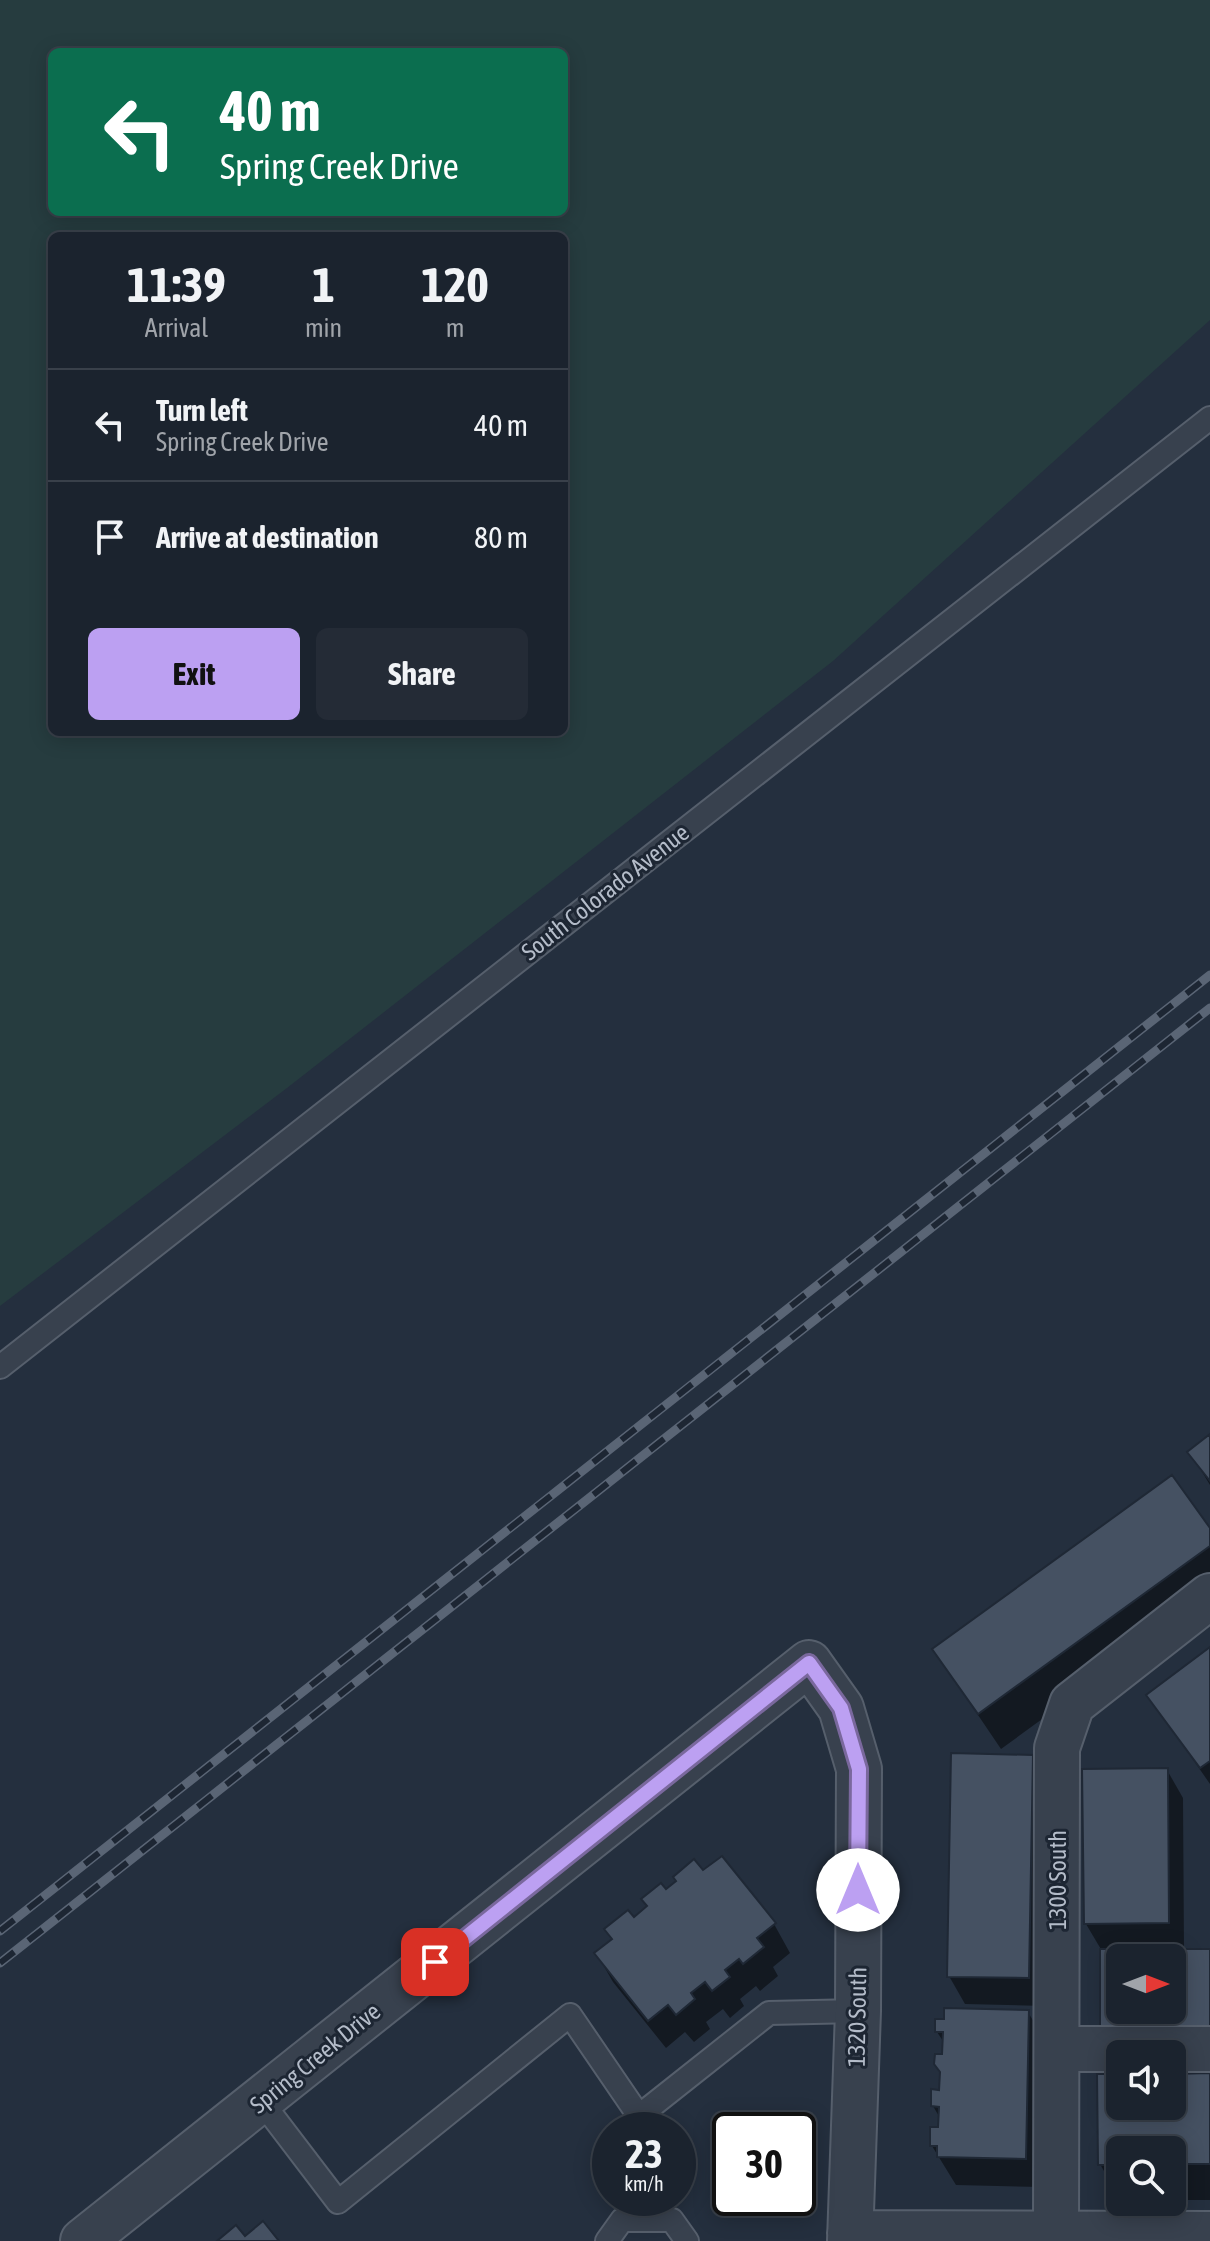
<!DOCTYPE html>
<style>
:root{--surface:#1b232e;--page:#242b36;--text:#f1f3f6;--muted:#a0a4aa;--line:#39404a;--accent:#bca0f2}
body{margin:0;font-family:"Asap Condensed",sans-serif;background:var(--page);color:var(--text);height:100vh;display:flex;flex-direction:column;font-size:30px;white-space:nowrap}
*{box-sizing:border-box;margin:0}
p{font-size:26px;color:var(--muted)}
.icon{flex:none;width:44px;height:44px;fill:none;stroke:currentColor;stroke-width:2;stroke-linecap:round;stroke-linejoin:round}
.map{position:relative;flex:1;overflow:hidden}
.panel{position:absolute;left:48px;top:232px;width:520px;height:504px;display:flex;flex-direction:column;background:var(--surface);border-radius:12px;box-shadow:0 4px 20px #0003,0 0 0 2px var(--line)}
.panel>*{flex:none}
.banner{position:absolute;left:48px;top:48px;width:520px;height:168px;border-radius:12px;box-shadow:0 4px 20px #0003,0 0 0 2px var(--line);background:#0b6e4f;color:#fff;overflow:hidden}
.needle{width:52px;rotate:90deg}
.tools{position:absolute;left:1106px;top:1944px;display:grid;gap:16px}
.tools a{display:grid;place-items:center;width:80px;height:80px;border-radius:12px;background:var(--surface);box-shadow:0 4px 20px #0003,0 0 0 2px var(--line);font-size:40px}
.speed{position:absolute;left:592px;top:2112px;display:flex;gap:16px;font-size:40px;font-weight:700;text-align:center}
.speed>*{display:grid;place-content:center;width:104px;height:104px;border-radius:50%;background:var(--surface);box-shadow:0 4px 20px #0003,0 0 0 2px var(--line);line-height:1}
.speed small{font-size:20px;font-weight:400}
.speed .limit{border:4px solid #111;border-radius:12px;background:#fff;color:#111}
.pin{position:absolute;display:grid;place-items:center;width:68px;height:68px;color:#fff;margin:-34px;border-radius:16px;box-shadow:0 4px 12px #0006}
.me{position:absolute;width:88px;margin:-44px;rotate:0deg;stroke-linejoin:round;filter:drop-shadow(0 0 6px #0008)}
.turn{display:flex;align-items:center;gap:28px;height:168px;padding:0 40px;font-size:36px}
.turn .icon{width:104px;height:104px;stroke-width:2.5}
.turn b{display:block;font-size:56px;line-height:68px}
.eta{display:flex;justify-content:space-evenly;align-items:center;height:136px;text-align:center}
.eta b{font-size:48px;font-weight:700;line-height:56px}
.primary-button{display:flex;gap:16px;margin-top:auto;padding:16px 40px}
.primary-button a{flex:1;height:92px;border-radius:12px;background:var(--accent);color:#111;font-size:32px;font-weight:700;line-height:92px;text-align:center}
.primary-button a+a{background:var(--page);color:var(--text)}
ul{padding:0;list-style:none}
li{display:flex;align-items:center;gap:24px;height:112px;padding:0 40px;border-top:2px solid var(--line)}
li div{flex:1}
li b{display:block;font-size:30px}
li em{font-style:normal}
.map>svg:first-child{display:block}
.green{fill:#263c3f;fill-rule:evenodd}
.shadow{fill:#0007;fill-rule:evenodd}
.building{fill:#455162;stroke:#1f2835;stroke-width:2;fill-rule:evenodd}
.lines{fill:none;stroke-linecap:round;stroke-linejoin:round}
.service-casing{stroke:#565f6c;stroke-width:26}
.minor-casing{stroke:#565f6c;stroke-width:48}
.service{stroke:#38414e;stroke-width:22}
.minor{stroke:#38414e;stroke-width:44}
.rail-casing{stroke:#5a6575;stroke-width:9}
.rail{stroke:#1d2633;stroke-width:6;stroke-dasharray:18;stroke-linecap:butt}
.route-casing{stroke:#7a689d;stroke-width:20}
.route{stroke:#bca0f2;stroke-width:14}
.labels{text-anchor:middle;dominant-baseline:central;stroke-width:6;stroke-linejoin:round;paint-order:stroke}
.street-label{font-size:24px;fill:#b4bcc9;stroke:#1d2633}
</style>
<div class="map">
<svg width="1210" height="2241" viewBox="0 0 1210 2241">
<rect width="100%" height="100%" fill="#242f3e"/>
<path class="green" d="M0,0H1210V320L833,661L287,1088L0,1306ZM52,52H564V212H52ZM52,236H564V732H52Z"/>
<path class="shadow" d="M1210,1436V1485L1190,1452Z
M1210,1531V1597L1001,1749L934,1650Z
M1210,1650V1784L1149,1696Z
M1032,1756L1048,1785L1045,2006L965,2004L949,1976Z
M1167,1770L1183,1798L1184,1951H1210V2068L1120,2054L1102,1951L1086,1924ZM1120,1958H1172V2010H1120Z
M721,1858L774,1924L790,1953L773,1967L778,1976L760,1991L756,1986L740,1999L744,2006L730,2018L723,2009L706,2022L710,2029L694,2042L685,2032L666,2048L613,1982L597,1954L666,1892L703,1873Z
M1028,2012L1045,2041L1042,2187L956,2185L932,2146L940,2130V2118L933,2106L942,2092L937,2056H944L945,2044L937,2032Z
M1210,2075V2200H1172V2150H1120V2199L1100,2164L1120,2076V2106H1172V2076Z"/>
<path class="building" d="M1210,1434V1481L1187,1452Z
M1172,1475L1210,1528V1546L978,1714L932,1649Z
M1210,1647V1761L1200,1768L1146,1695Z
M951,1753L1033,1755L1029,1978L947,1977Z
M1168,1768L1169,1923L1084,1924L1082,1769Z
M722,1856L776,1923L757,1938L764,1947L743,1964L739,1959L725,1970L730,1977L712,1991L705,1982L691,1993L695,1999L676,2015L668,2005L648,2021L594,1953L612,1939L604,1929L628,1910L634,1917L647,1906L641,1899L661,1883L666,1889L676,1881L673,1877L694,1859L703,1870Z
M1100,1949H1210V2032L1100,2033ZM1120,1958H1172V2010H1120Z
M944,2008L1029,2010L1026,2159L937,2157V2146H930V2127H938L939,2107L931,2106V2089L939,2090L940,2072L934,2064L935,2054H942L943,2032H935V2019H944Z
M1210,2073V2164H1172V2150H1120V2165H1098L1097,2074H1120V2106H1172V2074Z
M263,2221L279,2241H217L236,2225L245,2236Z"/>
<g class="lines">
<defs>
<path id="service" d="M0,1367L1210,418
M261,2101L338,2202L570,2015L639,2116L769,2013L858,2011
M607,2241L622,2220H672L687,2241"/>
<path id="minor" d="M1057,2049H1210
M850,2233L1210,2234
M1056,2233L1057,1748L1072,1704L1210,1596
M83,2241L809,1663L841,1708L859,1769L858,2011L850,2241"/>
</defs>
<use href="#service" class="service-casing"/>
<use href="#minor" class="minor-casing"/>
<use href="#service" class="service"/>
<use href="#minor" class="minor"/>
<defs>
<path id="rail" d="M0,1931L1210,975
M0,1963L1210,1008"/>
</defs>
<use href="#rail" class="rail-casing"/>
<use href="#rail" class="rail"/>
</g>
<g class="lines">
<defs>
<path id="route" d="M435,1962L809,1663L841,1708L859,1769L858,1890"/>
</defs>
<use href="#route" class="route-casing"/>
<use href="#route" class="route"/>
</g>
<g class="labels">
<g class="street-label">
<text transform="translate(605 892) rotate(-38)">South Colorado Avenue</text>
<text transform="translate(1057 1880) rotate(-90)">1300 South</text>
<text transform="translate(857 2017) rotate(-89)">1320 South</text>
<text transform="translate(315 2058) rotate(-39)">Spring Creek Drive</text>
</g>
</g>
</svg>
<div class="tools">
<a><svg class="needle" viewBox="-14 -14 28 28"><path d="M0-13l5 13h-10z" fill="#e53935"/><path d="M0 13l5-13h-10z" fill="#a0a4aa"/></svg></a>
<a><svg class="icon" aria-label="sound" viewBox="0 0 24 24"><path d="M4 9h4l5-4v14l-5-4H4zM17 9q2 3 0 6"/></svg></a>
<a><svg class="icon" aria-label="search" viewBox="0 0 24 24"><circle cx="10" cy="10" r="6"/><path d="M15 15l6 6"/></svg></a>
</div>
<div class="speed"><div>23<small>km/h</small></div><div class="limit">30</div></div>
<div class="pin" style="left:435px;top:1962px;background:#d93025"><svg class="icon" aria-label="arrive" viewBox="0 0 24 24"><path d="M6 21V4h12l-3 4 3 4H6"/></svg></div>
<svg class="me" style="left:858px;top:1890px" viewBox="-20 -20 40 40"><circle r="19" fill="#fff"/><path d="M0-13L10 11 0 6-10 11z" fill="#bca0f2"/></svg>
<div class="banner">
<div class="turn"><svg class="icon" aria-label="left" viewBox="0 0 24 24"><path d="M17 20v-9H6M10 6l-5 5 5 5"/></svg><div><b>40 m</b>Spring Creek Drive</div></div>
</div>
<section class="panel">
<div class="eta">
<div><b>11:39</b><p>Arrival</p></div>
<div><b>1</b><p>min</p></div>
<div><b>120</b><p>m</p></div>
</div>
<ul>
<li><svg class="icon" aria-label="left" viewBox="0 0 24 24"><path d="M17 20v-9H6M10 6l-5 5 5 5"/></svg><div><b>Turn left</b><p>Spring Creek Drive</p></div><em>40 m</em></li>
<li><svg class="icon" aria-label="arrive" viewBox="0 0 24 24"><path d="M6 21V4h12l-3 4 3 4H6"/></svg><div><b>Arrive at destination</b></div><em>80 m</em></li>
</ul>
<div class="primary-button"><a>Exit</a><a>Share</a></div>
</section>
</div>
